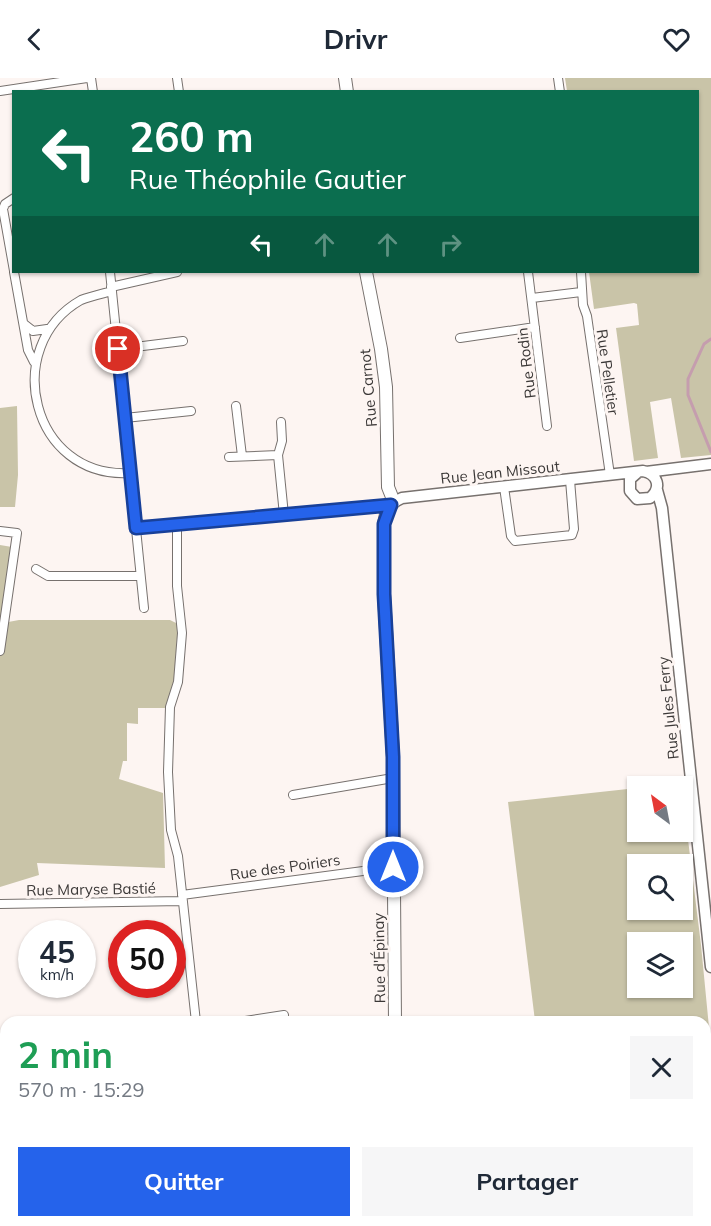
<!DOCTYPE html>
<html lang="fr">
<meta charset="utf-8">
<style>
:root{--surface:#fff;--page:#f6f6f7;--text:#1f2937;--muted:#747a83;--accent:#2563eb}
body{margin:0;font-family:Mulish,sans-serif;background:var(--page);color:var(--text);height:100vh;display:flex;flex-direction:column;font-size:22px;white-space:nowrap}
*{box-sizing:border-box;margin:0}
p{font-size:20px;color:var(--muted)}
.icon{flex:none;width:33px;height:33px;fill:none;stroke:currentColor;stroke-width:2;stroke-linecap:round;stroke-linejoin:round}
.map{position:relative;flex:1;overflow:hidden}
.sheet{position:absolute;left:0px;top:938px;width:711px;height:212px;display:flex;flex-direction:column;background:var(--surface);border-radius:18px 18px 0 0;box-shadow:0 2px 4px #0004}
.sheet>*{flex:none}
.hud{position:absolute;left:12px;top:12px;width:687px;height:183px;border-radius:0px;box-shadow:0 2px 4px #0004;background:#0b6e4f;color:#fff;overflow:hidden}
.needle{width:39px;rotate:328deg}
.tools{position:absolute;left:627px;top:698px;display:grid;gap:12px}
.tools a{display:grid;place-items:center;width:66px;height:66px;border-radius:0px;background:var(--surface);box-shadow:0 2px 4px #0004;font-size:30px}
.speed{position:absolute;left:18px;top:842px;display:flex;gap:12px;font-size:30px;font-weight:700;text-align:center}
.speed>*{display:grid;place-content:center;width:78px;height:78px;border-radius:50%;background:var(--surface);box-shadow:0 2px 4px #0004;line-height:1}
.speed small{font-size:15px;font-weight:400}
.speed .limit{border:9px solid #d22;background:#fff;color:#111}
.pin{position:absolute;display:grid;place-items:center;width:51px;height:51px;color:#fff;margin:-26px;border:3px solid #fff;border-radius:50%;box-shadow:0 2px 6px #0007}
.me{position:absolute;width:66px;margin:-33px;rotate:0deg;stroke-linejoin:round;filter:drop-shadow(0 0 4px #0008)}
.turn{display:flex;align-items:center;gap:21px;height:126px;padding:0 18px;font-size:27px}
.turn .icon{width:78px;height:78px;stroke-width:2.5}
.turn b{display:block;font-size:42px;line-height:51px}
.lanes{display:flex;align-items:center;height:57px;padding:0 18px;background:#0003;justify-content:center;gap:30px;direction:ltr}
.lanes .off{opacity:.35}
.round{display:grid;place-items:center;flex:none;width:63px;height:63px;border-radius:0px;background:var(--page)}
.summary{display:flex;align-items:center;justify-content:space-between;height:102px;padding:0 18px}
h1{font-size:36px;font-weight:700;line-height:45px;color:#1e9e55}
.action{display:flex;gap:12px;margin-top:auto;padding:12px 18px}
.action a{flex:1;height:69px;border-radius:0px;background:var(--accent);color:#fff;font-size:24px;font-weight:700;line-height:69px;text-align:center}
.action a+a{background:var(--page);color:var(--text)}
header{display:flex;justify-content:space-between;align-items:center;height:78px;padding:0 18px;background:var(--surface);font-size:27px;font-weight:700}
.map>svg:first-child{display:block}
.green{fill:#c9c4a8;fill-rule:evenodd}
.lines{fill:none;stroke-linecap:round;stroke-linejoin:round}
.stream{stroke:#c59dae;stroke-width:3}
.minor-casing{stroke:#77716e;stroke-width:10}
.tertiary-casing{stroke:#77716e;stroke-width:13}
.secondary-casing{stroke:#77716e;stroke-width:14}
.minor{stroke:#fff;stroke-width:8}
.tertiary{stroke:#fff;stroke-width:10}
.secondary{stroke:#fff;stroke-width:12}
.route-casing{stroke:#184099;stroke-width:15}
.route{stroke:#2563eb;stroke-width:10}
.labels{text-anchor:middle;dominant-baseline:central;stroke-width:6;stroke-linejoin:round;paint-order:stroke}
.street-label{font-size:15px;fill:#3b3837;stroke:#fdf5f2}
</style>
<header><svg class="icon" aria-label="back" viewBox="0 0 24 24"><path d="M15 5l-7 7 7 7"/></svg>Drivr<svg class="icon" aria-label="heart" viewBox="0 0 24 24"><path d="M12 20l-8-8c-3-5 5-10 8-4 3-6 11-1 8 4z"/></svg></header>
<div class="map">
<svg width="711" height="1148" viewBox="0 0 711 1148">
<rect width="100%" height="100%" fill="#fdf5f2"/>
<path class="green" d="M565,0H711V377L681,380L671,320L650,324L658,380L634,383L616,250L639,247L637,226L634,225L594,231L589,194H698V14L567,13Z
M17,328L18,397L15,429H0V330Z
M0,467L12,469L3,545L19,542H170L178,546L174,601L166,630H138V646L127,645V683H123L119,701L163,715L165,790L37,785L39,797L0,809Z
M637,710L638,753H682L683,721L701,867L711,970V1057L705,1058V944L535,943L508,724ZM638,786H682V831H638ZM638,864H682V909H638Z
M6,987V1142H0V988Z"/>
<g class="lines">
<path class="stream" d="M711,261L704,266L688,301V317L711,374"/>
<defs>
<path id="minor" d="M91,0L93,14
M177,0L179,14
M558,0L560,14
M0,13L87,0
M14,120L5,126L3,131L14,193
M14,194L28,272L34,284
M110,194L144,530
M528,194L547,348
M581,194L583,227L587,238L610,397
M111,209L177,194
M112,213C101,216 91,218 81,222C0,268 31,401 130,395
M532,220L581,214
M24,246L33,253L47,251
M460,260L535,249
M119,271L183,263
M236,328L242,378
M125,340L191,333
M281,344L282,363L278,377L284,437
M229,379L278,377
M504,409L511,458L515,463L572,457L574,451L570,402
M177,446V508L182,555L178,604L170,629L168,694L171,752L178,778L196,944
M136,450L391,427
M0,453L17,455L0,573
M36,491L48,498H140
M293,717L393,700
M182,817L393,789
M0,826L182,823
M239,944L284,937
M0,982L6,981
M136,1143V1148"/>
<path id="tertiary" d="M646,394L711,386
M657,412L662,430L711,889
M394,424L402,420L643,393C658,396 662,410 650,420L637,421L630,413V401L638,394"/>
<path id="secondary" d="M345,0L347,14
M366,194L381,271L386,309L388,409L394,424L387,432L384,445V516L393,679L395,944
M404,1143V1148"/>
</defs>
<use href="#minor" class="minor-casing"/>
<use href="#tertiary" class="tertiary-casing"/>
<use href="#secondary" class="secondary-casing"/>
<use href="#minor" class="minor"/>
<use href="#tertiary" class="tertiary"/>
<use href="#secondary" class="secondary"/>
</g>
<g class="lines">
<defs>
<path id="route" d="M118,271L136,450L391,427L384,446V516L393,679V789"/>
</defs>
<use href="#route" class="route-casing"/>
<use href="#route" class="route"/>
</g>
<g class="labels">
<g class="street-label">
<text transform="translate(526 285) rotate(-97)">Rue Rodin</text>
<text transform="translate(608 294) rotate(82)">Rue Pelletier</text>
<text transform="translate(368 310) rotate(-95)">Rue Carnot</text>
<text transform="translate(500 394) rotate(-6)">Rue Jean Missout</text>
<text transform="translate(668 630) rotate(-96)">Rue Jules Ferry</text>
<text transform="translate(285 789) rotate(-8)">Rue des Poiriers</text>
<text transform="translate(91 811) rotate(-1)">Rue Maryse Bastié</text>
<text transform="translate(379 880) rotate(-91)">Rue d'Épinay</text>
</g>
</g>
</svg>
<div class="tools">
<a><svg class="needle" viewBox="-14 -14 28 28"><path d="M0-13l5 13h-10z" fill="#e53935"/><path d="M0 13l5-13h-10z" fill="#747a83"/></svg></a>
<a><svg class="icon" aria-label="search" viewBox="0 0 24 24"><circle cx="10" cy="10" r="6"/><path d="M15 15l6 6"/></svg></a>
<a><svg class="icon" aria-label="layers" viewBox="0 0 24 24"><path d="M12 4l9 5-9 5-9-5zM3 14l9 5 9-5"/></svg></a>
</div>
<div class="speed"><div>45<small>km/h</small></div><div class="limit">50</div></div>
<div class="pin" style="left:118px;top:271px;background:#d93025"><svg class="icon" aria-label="arrive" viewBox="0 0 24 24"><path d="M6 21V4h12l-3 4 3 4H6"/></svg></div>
<svg class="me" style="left:393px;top:789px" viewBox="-20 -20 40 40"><circle r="17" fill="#2563eb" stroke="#fff" stroke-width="3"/><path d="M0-11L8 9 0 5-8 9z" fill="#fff"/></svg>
<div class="hud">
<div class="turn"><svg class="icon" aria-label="left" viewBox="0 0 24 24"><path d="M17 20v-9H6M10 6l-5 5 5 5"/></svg><div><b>260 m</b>Rue Théophile Gautier</div></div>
<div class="lanes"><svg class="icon" aria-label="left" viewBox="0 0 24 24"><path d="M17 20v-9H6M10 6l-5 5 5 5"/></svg><svg class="icon off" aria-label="ahead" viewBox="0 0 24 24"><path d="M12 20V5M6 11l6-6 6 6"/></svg><svg class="icon off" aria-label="ahead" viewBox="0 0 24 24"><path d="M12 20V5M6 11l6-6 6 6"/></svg><svg class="icon off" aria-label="right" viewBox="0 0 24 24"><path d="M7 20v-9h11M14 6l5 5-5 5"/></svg></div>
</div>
<section class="sheet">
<div class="summary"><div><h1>2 min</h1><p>570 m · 15:29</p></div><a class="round"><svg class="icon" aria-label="close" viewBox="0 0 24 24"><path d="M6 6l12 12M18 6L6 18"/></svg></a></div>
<div class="action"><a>Quitter</a><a>Partager</a></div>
</section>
</div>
